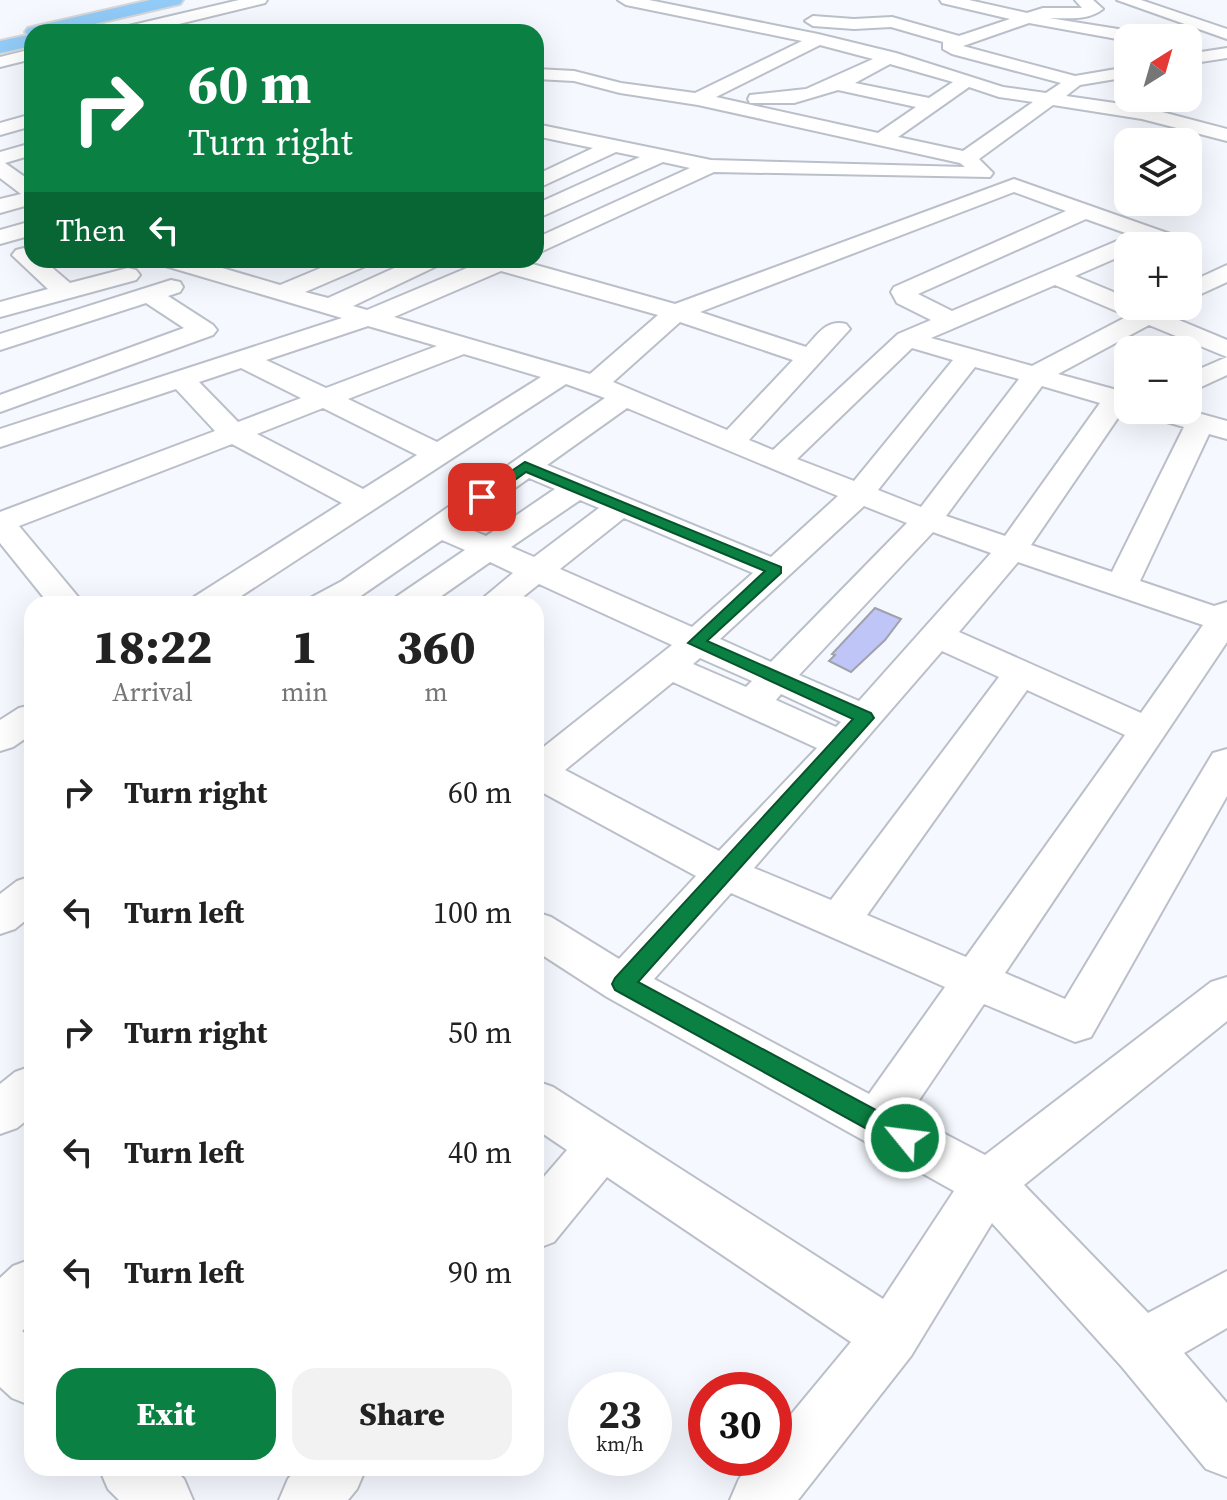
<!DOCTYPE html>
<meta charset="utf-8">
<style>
:root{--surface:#fff;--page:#f2f2f2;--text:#222;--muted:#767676;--accent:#0b8043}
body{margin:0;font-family:"Source Serif 4",serif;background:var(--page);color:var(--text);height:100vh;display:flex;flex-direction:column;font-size:30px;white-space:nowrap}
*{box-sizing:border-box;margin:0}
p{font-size:26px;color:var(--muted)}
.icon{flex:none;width:44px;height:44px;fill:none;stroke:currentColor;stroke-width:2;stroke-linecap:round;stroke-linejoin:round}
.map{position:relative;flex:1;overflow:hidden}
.panel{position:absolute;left:24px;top:596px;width:520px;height:880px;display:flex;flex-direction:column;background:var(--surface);border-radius:24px;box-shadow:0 8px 32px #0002}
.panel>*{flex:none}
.top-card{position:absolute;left:24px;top:24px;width:520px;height:244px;border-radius:24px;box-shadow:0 8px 32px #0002;background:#0b8043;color:#fff;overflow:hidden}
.needle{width:52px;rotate:37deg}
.fabs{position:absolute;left:1114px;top:24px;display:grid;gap:16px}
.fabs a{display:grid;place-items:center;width:88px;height:88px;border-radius:16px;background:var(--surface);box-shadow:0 8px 32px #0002;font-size:40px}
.speed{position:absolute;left:568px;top:1372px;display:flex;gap:16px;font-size:40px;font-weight:700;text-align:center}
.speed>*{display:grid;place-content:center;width:104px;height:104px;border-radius:50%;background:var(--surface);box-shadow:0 8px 32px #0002;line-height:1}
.speed small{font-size:20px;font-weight:400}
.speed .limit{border:12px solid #d22;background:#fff;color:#111}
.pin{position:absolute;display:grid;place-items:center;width:68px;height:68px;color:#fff;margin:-34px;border-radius:16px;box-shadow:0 4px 12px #0006}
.me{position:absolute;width:88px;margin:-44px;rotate:299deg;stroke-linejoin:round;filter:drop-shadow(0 0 6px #0008)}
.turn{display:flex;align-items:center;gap:28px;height:168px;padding:0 32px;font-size:36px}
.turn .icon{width:104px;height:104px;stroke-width:2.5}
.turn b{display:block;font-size:56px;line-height:68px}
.then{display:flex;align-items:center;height:76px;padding:0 32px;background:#0003;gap:16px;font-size:30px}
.eta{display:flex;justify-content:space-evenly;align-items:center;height:136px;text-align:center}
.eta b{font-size:48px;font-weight:800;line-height:56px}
.action{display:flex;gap:16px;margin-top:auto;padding:16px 32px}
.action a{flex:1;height:92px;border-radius:24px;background:var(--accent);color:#fff;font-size:32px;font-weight:800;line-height:92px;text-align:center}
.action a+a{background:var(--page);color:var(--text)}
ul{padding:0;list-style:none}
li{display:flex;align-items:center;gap:24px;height:120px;padding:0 32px}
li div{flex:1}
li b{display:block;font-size:30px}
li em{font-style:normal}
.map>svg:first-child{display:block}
.building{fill:#bfc5f7;stroke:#9fa1ab;stroke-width:2}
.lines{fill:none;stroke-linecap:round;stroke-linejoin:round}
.minor-casing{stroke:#babfc9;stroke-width:4}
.highway-casing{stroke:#d7d7d8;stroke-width:4}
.minor{fill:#fff;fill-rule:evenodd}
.highway{fill:#92cbf8;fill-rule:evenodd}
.route{fill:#0b8043;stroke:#07532c;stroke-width:2}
</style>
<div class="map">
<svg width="1227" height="1500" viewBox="0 0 1227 1500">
<rect width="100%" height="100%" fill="#f5f9ff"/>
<path class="building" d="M875,608L901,619L885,640L851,672L829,661L835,655L832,654Z"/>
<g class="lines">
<defs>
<path id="minor" d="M239,0H267L265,3L146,32H118L120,28Z
M618,0H649L818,34L896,53L1003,87L1046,93L1061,83L952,54L943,49V42L891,27L854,29L813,26L805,21L813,16L854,19L892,17L959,36L1010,19L942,3L940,0H969L1027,13L1043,8H1082L1075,0H1093L1103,9C1088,21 1067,18 1049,18L1143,33L1151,38H1128V41L1029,23L963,46L1075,76L1128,67V77L1080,85L1066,96L1143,107L1227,129V141L1142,119L1053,105L979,159L993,173L990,177L714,172L536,254V238L690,168L663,162L536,219V204L640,157L616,152L536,189V175L593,148L536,136V124L711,160L965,167L960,163L698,105L620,93L574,81L536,79V69L574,71L621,83L695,93L802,41L626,5ZM820,45L873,59L806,89L750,95L748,99L750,103H794L838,90L916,107L878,133L716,97ZM890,64L953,82L929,98L855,83ZM969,87L999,97L1033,102L963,151L898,137Z
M1117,0H1141L1227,29V39Z
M1227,48V58L1188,64V54Z
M32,49V59L0,67V57Z
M32,114V126L0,135V123Z
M32,143V155L5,163L32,182V204L0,213V199L21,194L0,178V152Z
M1014,179L1190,241L1193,246L1188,251V246C1167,246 1149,246 1128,246V253L1075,276L1128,298V306H1177L1167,315L1227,340V357L1149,325L1058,374L1128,393L1129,410L1124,409L1031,545L1112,572L1184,427L1146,416L1142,410H1187L1227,421V439L1209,434L1140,581L1214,606L1227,602V642L1005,973L1065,999L1213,753L1227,749V796L1091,1037L1075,1042L984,1004L909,1115L985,1155L1211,982L1227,977V1021L1024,1185L1148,1313L1227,1271V1328L1184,1353L1227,1403V1477L1206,1469L1122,1367L992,1223L911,1356L798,1500H730L739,1479L756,1458H774V1435L851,1342L607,1177L554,1242L536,1249V1186L567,1150L536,1129V1081L553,1087L883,1299L954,1191L607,997L536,951V912L551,917L619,959L696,876L536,789V753L672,645L539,584L514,604H476L513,573L490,562L430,604H391L396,597L465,550L442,540L349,604H307L312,597L342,581L605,398L566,384L229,604H189L194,597L342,503L232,444L19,526L84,604H49L0,543V512L215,431L176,389L0,447V429L342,318L162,265L158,260H195L280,285L340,260H372L368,265L305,292L328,298L412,260H443L439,265L353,306L367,310L486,260H518L675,304ZM1014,192L1066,211L894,287L891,292L897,303L931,320L898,334L773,450L749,440L850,329L846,324C827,319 818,334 806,347L700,312ZM1086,219L1131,235L952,311L918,294ZM501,271L658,315L590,374L394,317ZM1055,285L1128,316L1032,366L931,338ZM680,322L793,360L727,430L613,382ZM368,326L437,346L326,388L266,360ZM912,348L953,360L854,481L797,459ZM464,354L541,377L437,442L348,399ZM975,367L1019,379L921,507L878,490ZM241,368L301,398L238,422L199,382ZM1042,386L1100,403L1005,536L946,516ZM323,408L417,455L363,489L257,434ZM627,408L838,496L771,557L547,465ZM529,478L555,489L486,536L462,526ZM580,500L599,508L534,557L511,547ZM864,506L907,523L771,662L720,639ZM624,518L753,573L692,627L560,569ZM933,532L991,553L859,701L799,675ZM1018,562L1203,625L1141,713L959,632ZM942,651L999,677L831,900L754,868ZM700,658L752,681L746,687L693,664ZM673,682L817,748L719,851L565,770ZM1027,690L1125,735L966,957L867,915ZM781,694L841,722L836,727L776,700ZM731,893L945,987L869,1094L654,979Z
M32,221V235L0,244V230Z
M24,248L32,250V260H43L70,283L128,268L136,270L140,275L136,280L0,317V302L48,289L12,255L16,250Z
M1227,265V282L1188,300V283Z
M171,280L180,282L183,287L180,292L168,296L213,325L217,330L213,335L0,412V395L184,328L146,303L0,350V334Z
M1227,357V375L1188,393V374Z
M32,705V734L13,747L0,751V720L19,708Z
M32,876V915L15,929L0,934V894L17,881Z
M32,1066V1116L17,1128L0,1134V1084L15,1072Z
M32,1259V1322L22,1331L32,1340V1406L12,1398L0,1387V1278L13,1266Z
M99,1468H173L184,1479L193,1500H119L108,1489Z
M297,1468H366L357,1489L348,1500H279L288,1479Z"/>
<path id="highway" d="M150,0H183L180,4L60,32H32V46L0,53V41L28,35L25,32L28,28Z"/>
</defs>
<use href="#minor" class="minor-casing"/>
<use href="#highway" class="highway-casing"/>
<use href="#minor" class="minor"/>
<use href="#highway" class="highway"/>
</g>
<path class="route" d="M525,462L781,567V573L707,641L871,713L874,718L638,982L913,1130L916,1138L913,1145L905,1148L896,1145L615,990L612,984L615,978L853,719L688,643L765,571L526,472L487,500H477V494Z"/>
</svg>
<div class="fabs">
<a><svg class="needle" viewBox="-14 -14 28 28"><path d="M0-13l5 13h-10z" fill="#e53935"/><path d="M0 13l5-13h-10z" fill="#767676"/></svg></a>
<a><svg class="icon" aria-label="layers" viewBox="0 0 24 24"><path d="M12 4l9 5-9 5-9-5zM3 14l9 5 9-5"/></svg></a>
<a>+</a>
<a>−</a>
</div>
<div class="speed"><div>23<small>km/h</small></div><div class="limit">30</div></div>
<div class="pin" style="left:482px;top:497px;background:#d93025"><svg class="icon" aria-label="arrive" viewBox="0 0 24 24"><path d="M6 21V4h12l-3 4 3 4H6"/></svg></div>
<svg class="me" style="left:905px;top:1138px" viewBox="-20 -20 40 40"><circle r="17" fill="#0b8043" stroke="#fff" stroke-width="3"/><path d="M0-11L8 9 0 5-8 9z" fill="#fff"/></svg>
<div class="top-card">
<div class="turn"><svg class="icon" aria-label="right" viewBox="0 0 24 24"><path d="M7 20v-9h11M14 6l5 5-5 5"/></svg><div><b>60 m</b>Turn right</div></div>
<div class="then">Then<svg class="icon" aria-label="left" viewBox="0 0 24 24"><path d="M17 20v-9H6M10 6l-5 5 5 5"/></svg></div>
</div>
<section class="panel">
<div class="eta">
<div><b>18:22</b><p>Arrival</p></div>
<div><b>1</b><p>min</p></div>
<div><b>360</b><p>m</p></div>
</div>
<ul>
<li><svg class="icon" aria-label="right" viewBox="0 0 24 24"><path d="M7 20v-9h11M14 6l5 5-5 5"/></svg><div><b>Turn right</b></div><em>60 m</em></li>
<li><svg class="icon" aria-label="left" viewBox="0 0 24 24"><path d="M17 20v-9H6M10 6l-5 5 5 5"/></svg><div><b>Turn left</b></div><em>100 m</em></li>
<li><svg class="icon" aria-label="right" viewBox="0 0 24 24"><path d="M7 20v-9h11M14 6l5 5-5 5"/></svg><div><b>Turn right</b></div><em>50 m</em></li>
<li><svg class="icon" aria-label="left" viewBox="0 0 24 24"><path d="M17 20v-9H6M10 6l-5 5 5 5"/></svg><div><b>Turn left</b></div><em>40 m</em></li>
<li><svg class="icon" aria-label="left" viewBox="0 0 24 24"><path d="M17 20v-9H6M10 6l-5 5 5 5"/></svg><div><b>Turn left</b></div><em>90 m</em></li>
</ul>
<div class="action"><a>Exit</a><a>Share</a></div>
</section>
</div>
